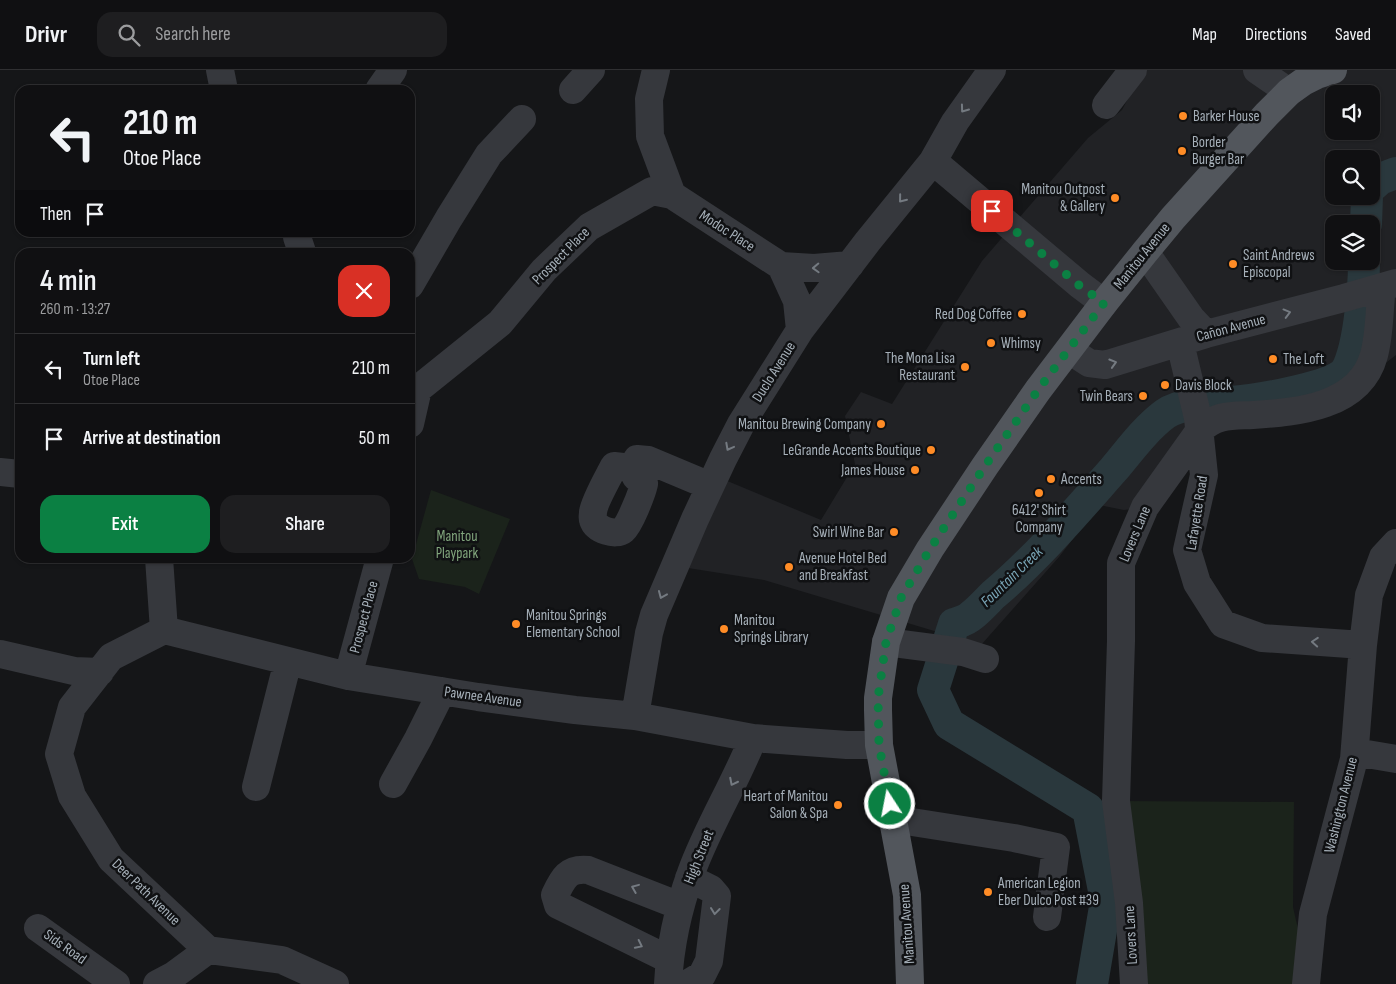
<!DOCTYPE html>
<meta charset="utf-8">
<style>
:root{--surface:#101012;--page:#1e1e20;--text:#f1f3f6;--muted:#9c9d9f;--line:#303032;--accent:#0b8043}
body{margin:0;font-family:"Sofia Sans Condensed",sans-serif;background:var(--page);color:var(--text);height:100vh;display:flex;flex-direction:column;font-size:19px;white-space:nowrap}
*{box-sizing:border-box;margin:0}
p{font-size:16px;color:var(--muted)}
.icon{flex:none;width:28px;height:28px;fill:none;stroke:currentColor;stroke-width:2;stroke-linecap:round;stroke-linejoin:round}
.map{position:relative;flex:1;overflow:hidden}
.sheet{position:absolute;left:15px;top:178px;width:400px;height:315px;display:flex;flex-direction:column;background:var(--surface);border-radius:15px;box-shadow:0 1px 4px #0004,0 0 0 1px var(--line)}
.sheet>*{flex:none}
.guide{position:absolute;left:15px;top:15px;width:400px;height:152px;border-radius:15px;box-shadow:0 1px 4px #0004,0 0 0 1px var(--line);background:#101012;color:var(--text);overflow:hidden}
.tools{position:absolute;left:1325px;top:15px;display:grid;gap:10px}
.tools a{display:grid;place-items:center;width:55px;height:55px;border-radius:10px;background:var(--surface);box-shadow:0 1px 4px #0004,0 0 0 1px var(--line);font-size:25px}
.pin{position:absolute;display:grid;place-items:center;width:42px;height:42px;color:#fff;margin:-21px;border-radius:10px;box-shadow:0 2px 8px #0006}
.me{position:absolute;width:55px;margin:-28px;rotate:349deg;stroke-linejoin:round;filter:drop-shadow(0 0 4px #0008)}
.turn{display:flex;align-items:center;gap:18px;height:105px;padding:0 25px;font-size:22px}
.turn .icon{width:65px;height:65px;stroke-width:2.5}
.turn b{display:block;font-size:35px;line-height:42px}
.then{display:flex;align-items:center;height:48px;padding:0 25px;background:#0003;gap:10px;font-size:19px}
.round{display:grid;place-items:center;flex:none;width:52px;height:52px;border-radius:15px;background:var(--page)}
.headline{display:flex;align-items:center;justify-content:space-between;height:85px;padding:0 25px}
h1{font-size:30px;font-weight:600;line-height:38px}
.cta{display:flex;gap:10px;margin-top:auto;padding:10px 25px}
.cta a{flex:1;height:58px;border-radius:15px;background:var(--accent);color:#fff;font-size:20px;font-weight:600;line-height:58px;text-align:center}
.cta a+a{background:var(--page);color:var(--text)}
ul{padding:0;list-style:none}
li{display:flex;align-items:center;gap:15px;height:70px;padding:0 25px;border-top:1px solid var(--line)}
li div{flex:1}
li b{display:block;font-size:19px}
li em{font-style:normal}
header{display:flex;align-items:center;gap:30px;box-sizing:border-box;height:70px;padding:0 25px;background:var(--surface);border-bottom:1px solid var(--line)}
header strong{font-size:24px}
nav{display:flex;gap:28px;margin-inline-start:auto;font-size:18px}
.search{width:350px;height:45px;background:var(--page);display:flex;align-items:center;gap:12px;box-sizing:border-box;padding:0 18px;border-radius:15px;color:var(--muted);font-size:19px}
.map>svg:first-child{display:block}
.built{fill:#212225;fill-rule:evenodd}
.green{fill:#1b231b}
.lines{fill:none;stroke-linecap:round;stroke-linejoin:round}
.river{stroke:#2a383d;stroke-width:32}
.minor{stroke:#36383d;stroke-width:28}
.major{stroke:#52565c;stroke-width:28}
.oneway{stroke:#747a81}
.route{stroke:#0b8043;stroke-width:9;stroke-dasharray:0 16.2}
.poi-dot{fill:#ff8c26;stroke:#101113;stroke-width:2}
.labels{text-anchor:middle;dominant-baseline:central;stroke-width:5;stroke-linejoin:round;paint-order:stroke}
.poi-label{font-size:15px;fill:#a6b0b9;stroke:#101113;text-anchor:start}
.street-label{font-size:15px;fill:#a6b0b9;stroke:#101113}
.park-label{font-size:15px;fill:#81a57c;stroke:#101113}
.water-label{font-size:16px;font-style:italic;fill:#7aa6b7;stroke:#101113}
</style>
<header>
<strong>Drivr</strong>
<div class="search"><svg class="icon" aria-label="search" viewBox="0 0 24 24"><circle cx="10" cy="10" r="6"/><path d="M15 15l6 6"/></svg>Search here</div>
<nav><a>Map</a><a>Directions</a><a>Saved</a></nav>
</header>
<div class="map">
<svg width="1396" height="914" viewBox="0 0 1396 914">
<rect width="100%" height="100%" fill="#151618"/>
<path class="built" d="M1143,0H1396V285L1347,323L1220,347L1145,437L1124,440L1099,435L1059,487L981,575L764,510L688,498L725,410L821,450L855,394L845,346L861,322L892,334L982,191L1088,68L1122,40ZM1334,24H1371V61H1334ZM1334,89H1371V126H1334ZM1334,154H1371V191H1334Z"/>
<path class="green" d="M431,420L510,449L479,524L465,517L419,509L412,489Z
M1116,731L1294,732L1293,837L1307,899L1306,914H1135Z"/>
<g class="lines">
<path class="river" d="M1371,117L1380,109L1396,103
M1366,154L1367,126
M1092,914L1106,831L1088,739L949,654L933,620L954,554C960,552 967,550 971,546C979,540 986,532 993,525C1037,488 1075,443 1114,399C1130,380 1145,359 1165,344C1182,332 1212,333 1232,332C1256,330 1323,319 1342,305C1359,291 1364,214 1364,191"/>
<path class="minor" d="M220,0L224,20
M1257,0L1289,22
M379,20L393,0
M573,20L591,0
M1106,35L1133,0
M933,91L1080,215L1104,233
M672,125L781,196L814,198L850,195
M297,162V167L302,182
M1145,182L1191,248L1206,264
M781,196L797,231L800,260
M410,215L449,148L489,84L522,49
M1180,273L1198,348L1204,405L1187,480L1197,513L1223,554L1262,568L1363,575
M1069,280L1089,293L1105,295L1206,264L1344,228L1396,213
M410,354L418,319L500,253L544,200L589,157L652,121L672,125L650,66L649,29L656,0
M614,396L632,398L636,407L644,414C642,423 630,454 623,460C616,466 596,460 593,450C592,448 593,445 593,442C594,432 609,406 614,396Z
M632,398L637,389L648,390L710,416
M0,402L20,404
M159,488L164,560
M164,560L348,606L478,627L575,640L635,646L753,668L847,675H879
M164,560L111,587L72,637L59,684L72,726L111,789L208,880L282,890L335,914
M886,572L963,582L985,589
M0,584L74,601L100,602
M348,606L380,488
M635,646L649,563L654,545L695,449L723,389L741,354L800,260L868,171L933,91L955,52L992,0
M1355,682L1396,689
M393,714L418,669L442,621
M256,717L288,591
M893,749L1014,768L1056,777L1047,847
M38,858L116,914
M670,890L558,835L555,825C563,808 568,798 588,800L680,836
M157,914L174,905L208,880
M668,914C670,876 678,839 691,803C708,756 735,714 753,668
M687,914L702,905L709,891L717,826L711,819L689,808
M1134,914L1129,833L1116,731L1121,571V493L1145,437L1200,360C1217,344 1231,346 1253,345C1298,342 1360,337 1374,285C1380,263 1379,239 1382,217
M1306,914L1313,844L1354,689L1363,575L1369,525L1383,487L1396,473"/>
<path class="major" d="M910,914L907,825L879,675L878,640V628L886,572L901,528L930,479L985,396L1038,320L1104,233L1145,182L1173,148L1267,44L1289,22L1303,12L1317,5L1333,0"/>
</g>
<defs><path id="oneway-chevron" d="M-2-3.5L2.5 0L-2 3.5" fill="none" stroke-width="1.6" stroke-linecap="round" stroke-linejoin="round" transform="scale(1.25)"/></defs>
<g class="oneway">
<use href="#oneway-chevron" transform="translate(964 39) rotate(126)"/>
<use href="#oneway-chevron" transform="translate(902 129) rotate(129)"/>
<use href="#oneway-chevron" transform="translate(816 198) rotate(178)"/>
<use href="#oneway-chevron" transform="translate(1287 243) rotate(-15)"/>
<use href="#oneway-chevron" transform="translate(1113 293) rotate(-17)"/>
<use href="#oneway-chevron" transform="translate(729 377) rotate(118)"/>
<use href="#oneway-chevron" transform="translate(662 525) rotate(113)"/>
<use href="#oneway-chevron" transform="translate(1315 572) rotate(-176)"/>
<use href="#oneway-chevron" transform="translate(733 712) rotate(117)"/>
<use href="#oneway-chevron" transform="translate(635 818) rotate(-158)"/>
<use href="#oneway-chevron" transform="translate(715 841) rotate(97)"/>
<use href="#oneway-chevron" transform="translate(639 875) rotate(26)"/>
</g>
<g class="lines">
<path class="route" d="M890,734L879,675L878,628L886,572L901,528L930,479L985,396L1038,320L1104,233L1080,216L992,141"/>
</g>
<g class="poi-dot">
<circle cx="1183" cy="46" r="5"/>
<circle cx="1182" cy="81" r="5"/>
<circle cx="1115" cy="128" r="5"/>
<circle cx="1233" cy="194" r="5"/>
<circle cx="1022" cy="244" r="5"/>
<circle cx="991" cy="273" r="5"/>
<circle cx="1273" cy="289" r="5"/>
<circle cx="965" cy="297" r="5"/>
<circle cx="1165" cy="315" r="5"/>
<circle cx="1143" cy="326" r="5"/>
<circle cx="881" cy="354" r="5"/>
<circle cx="931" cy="380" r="5"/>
<circle cx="915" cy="400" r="5"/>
<circle cx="1051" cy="409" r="5"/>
<circle cx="1039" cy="423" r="5"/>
<circle cx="894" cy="462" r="5"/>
<circle cx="789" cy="497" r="5"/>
<circle cx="516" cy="554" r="5"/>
<circle cx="724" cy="559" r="5"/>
<circle cx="838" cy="735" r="5"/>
<circle cx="988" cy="822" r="5"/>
</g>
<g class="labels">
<g class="poi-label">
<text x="1193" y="46">Barker House</text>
<text x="1192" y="72">Border<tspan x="1192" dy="17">Burger Bar</tspan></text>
<text x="1105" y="119" text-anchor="end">Manitou Outpost<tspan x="1105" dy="17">&amp; Gallery</tspan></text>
<text x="1243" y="185">Saint Andrews<tspan x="1243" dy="17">Episcopal</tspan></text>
<text x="1012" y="244" text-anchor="end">Red Dog Coffee</text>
<text x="1001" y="273">Whimsy</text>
<text x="955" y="288" text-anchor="end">The Mona Lisa<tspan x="955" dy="17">Restaurant</tspan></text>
<text x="1283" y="289">The Loft</text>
<text x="1175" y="315">Davis Block</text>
<text x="1133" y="326" text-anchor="end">Twin Bears</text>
<text x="871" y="354" text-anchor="end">Manitou Brewing Company</text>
<text x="921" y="380" text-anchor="end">LeGrande Accents Boutique</text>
<text x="905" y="400" text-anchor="end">James House</text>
<text x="1061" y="409">Accents</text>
<text x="1039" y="440" text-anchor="middle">6412' Shirt<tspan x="1039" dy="17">Company</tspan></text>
<text x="884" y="462" text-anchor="end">Swirl Wine Bar</text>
<text x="799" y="488">Avenue Hotel Bed<tspan x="799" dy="17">and Breakfast</tspan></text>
<text x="526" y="545">Manitou Springs<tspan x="526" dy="17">Elementary School</tspan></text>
<text x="734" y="550">Manitou<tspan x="734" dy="17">Springs Library</tspan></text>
<text x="828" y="726" text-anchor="end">Heart of Manitou<tspan x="828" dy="17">Salon &amp; Spa</tspan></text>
<text x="998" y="813">American Legion<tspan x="998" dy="17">Eber Dulco Post #39</tspan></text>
</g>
<g class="street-label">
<text transform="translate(727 161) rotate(33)">Modoc Place</text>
<text transform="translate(561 186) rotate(-45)">Prospect Place</text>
<text transform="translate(1142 186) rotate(-51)">Manitou Avenue</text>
<text transform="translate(1231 258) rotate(-15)">Cañon Avenue</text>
<text transform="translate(774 302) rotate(-58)">Duclo Avenue</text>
<text transform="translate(1197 443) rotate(-81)">Lafayette Road</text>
<text transform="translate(1135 464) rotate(-67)">Lovers Lane</text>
<text transform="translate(364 547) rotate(-75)">Prospect Place</text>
<text transform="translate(483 627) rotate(8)">Pawnee Avenue</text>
<text transform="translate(1341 735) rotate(-76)">Washington Avenue</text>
<text transform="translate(699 787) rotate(-68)">High Street</text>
<text transform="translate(146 822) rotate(44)">Deer Path Avenue</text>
<text transform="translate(907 854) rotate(-94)">Manitou Avenue</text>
<text transform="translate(1131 865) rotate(-93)">Lovers Lane</text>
<text transform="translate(65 877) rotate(35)">Sids Road</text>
</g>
<g class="park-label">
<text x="457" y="466">Manitou<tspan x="457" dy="17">Playpark</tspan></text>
</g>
<g class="water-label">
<text transform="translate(1012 507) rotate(-44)">Fountain Creek</text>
</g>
</g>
</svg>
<div class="tools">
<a><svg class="icon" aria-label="sound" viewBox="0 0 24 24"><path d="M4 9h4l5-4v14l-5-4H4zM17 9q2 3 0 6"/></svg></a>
<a><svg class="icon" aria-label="search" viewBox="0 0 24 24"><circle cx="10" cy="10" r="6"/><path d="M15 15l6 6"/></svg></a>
<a><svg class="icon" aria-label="layers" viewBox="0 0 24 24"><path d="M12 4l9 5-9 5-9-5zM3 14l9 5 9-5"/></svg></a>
</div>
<div class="pin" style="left:992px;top:141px;background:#d93025"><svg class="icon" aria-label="arrive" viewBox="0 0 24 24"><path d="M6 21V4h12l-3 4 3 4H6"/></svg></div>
<svg class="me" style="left:890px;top:734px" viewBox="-20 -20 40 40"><circle r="17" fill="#0b8043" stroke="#fff" stroke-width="3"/><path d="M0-11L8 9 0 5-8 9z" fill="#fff"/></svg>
<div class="guide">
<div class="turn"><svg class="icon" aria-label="left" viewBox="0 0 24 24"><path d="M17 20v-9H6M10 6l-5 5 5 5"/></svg><div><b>210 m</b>Otoe Place</div></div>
<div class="then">Then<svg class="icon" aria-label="arrive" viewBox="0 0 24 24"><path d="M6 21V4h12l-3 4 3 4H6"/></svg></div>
</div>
<section class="sheet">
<div class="headline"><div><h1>4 min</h1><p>260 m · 13:27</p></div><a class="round" style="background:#d93025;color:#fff"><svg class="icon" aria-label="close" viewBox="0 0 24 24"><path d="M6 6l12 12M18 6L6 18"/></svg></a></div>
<ul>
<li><svg class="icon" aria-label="left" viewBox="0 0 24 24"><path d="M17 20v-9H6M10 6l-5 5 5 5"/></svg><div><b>Turn left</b><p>Otoe Place</p></div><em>210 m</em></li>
<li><svg class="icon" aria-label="arrive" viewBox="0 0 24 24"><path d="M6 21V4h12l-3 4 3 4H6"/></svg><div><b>Arrive at destination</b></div><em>50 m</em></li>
</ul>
<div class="cta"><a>Exit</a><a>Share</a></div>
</section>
</div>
